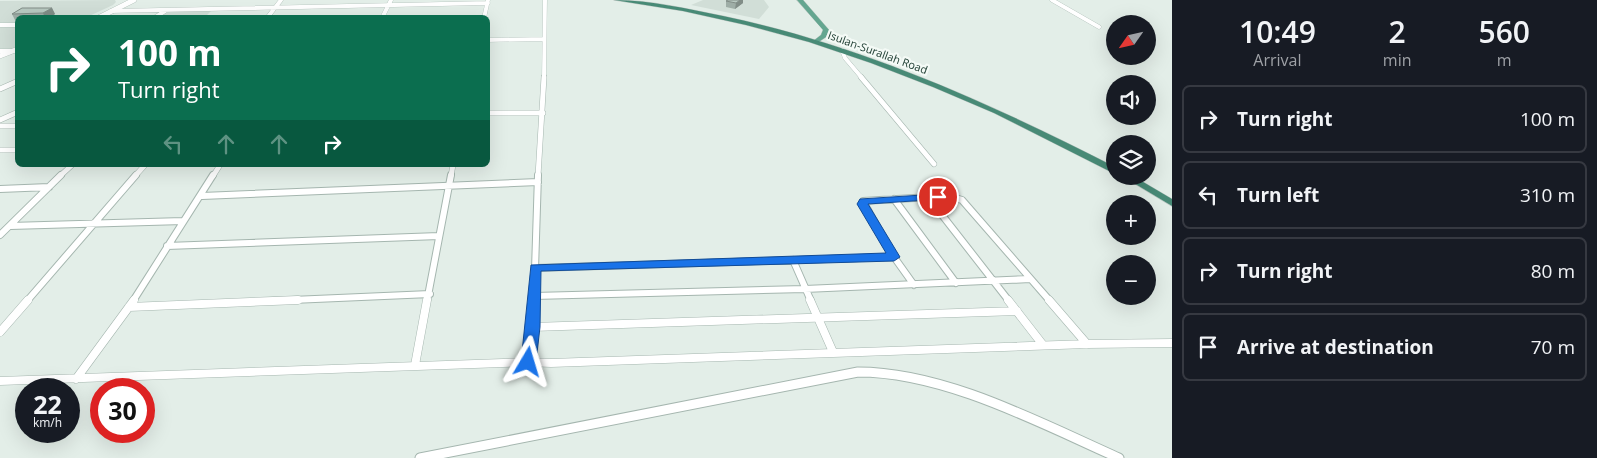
<!DOCTYPE html>
<meta charset="utf-8">
<style>
:root{--surface:#171b24;--page:#20242c;--text:#f1f3f6;--muted:#9ea1a6;--line:#363941}
body{margin:0;font-family:"Open Sans",sans-serif;background:var(--page);color:var(--text);height:100vh;display:flex;flex-direction:column;font-size:19px;white-space:nowrap}
*{box-sizing:border-box;margin:0}
p{font-size:16px;color:var(--muted)}
.icon{flex:none;width:28px;height:28px;fill:none;stroke:currentColor;stroke-width:2;stroke-linecap:round;stroke-linejoin:round}
.map{position:relative;flex:1;overflow:hidden}
.sheet{display:flex;flex-direction:column;background:var(--surface);width:425px}
.sheet>*{flex:none}
.top-card{position:absolute;left:15px;top:15px;width:475px;height:152px;border-radius:8px;box-shadow:0 5px 20px #0002;background:#0b6e4f;color:#fff;overflow:hidden}
.needle{width:32px;rotate:236deg}
.fabs{position:absolute;left:1106px;top:15px;display:grid;gap:10px}
.fabs a{display:grid;place-items:center;width:50px;height:50px;border-radius:50%;background:var(--surface);box-shadow:0 5px 20px #0002;font-size:25px}
.speed{position:absolute;left:15px;top:378px;display:flex;gap:10px;font-size:25px;font-weight:700;text-align:center}
.speed>*{display:grid;place-content:center;width:65px;height:65px;border-radius:50%;background:var(--surface);box-shadow:0 5px 20px #0002;line-height:1}
.speed small{font-size:12px;font-weight:400}
.speed .limit{border:8px solid #d22;background:#fff;color:#111}
.pin{position:absolute;display:grid;place-items:center;width:42px;height:42px;color:#fff;margin:-21px;border:2px solid #fff;border-radius:50%;box-shadow:0 1px 5px #0007}
.me{position:absolute;width:55px;margin:-28px;rotate:7deg;stroke-linejoin:round;filter:drop-shadow(0 0 4px #0008)}
.turn{display:flex;align-items:center;gap:18px;height:105px;padding:0 20px;font-size:22px}
.turn .icon{width:65px;height:65px;stroke-width:2.5}
.turn b{display:block;font-size:35px;line-height:42px}
.lanes{display:flex;align-items:center;height:48px;padding:0 20px;background:#0003;justify-content:center;gap:25px;direction:ltr}
.lanes .off{opacity:.35}
.eta{display:flex;justify-content:space-evenly;align-items:center;height:85px;text-align:center}
.eta b{font-size:30px;font-weight:600;line-height:35px}
ul{padding:0;list-style:none}
li{display:flex;align-items:center;gap:15px;height:68px;margin:0 10px 8px;padding:0 10px;border:2px solid var(--line);border-radius:8px}
li div{flex:1}
li b{display:block;font-size:19px}
li em{font-style:normal}
main{display:flex;flex:1;min-height:0}
.map>svg:first-child{display:block}
.built{fill:#d1ded7}
.lines{fill:none;stroke-linecap:round;stroke-linejoin:round}
.minor-far3-casing{stroke:#a5b6af;stroke-width:4.5}
.minor-far2-casing{stroke:#a5b6af;stroke-width:6}
.minor-far1-casing{stroke:#a5b6af;stroke-width:8}
.minor-casing{stroke:#a5b6af;stroke-width:9}
.tertiary-far1-casing{stroke:#a5b6af;stroke-width:5.5}
.tertiary-casing{stroke:#a5b6af;stroke-width:11}
.primary-casing{stroke:#c1cac6;stroke-width:1}
.trunk-casing{stroke:#c1cac6;stroke-width:1}
.minor-far3{stroke:#fff;stroke-width:4}
.minor-far2{stroke:#fff;stroke-width:5}
.minor-far1{stroke:#fff;stroke-width:6}
.minor{stroke:#fff;stroke-width:8}
.tertiary-far1{stroke:#fff;stroke-width:5}
.tertiary{stroke:#fff;stroke-width:9}
.primary{fill:#64a690;fill-rule:evenodd}
.trunk{fill:#488a76;fill-rule:evenodd}
.wall{fill:#9eada6}
.shaded-wall{fill:#818d87}
.building{fill:#b8c9c1;stroke:#818d87}
.route{fill:#1a73e8;stroke:#114b97}
.labels{text-anchor:middle;dominant-baseline:central;stroke-width:4.5;stroke-linejoin:round;paint-order:stroke}
.far-street-label{font-size:11px;fill:#214035;stroke:#f4faf6}
</style>
<main>
<div class="map">
<svg width="1172" height="458" viewBox="0 0 1172 458">
<rect width="100%" height="100%" fill="#e3eee8"/>
<path class="built" d="M115,0L116,2L113,5L87,17L18,18L17,47L0,54V1Z
M703,0H764L769,7L759,19L691,5Z
M212,10L205,17L154,18L168,11Z"/>
<g class="lines">
<defs>
<path id="minor-far3" d="M1052,0L1099,27
M111,11L488,3
M154,18L165,11
M267,18L281,0
M382,18L391,0
M484,18L488,0
M0,25H18
M488,40L543,39
M842,50L845,58L862,78
M0,51H14
M544,78L545,0"/>
<path id="minor-far2" d="M861,77L934,164
M0,89L18,81
M488,113H543
M0,120L18,112
M0,126H18
M0,150H18
M60,176L72,165
M135,176L145,165
M213,176L220,165
M451,176L453,165
M538,176L544,77"/>
<path id="minor-far1" d="M0,189L49,187
M202,196L538,182
M928,197L1009,301
M894,199L956,283
M10,226L183,221
M0,235L61,175
M167,246L439,236
M793,260L811,301
M535,268L894,257
M914,285L894,257L863,201L948,196L962,200L1050,301
M534,296L805,289L1030,279
M27,301L136,175
M133,301L213,175
M269,301L430,294
M427,301L451,175
M534,301L538,175"/>
<path id="minor" d="M534,300L533,327L528,362L551,363L1087,344L1172,343
M810,300L833,352
M1008,300L1043,345
M1049,300L1087,344
M129,307L298,300
M533,327L1017,311
M0,332L28,300
M415,365L427,300
M76,379L134,300
M0,381L528,362"/>
<path id="tertiary-far1" d="M98,18L134,0
M0,56L18,49"/>
<path id="tertiary" d="M420,458L858,372C945,372 1040,423 1119,458"/>
<path id="primary" d="M797,0H803L829,30L826,37L817,43L812,42L821,35L823,30Z"/>
<path id="trunk" d="M614,0C651,0 687,9 723,16C861,45 990,103 1115,167V174L994,113L933,87L871,63L809,42L746,25L683,11Z
M1122,176H1133L1172,199V206Z"/>
</defs>
<use href="#minor-far3" class="minor-far3-casing"/>
<use href="#minor-far2" class="minor-far2-casing"/>
<use href="#minor-far1" class="minor-far1-casing"/>
<use href="#minor" class="minor-casing"/>
<use href="#tertiary-far1" class="tertiary-far1-casing"/>
<use href="#tertiary" class="tertiary-casing"/>
<use href="#primary" class="primary-casing"/>
<use href="#trunk" class="trunk-casing"/>
<use href="#minor-far3" class="minor-far3"/>
<use href="#minor-far2" class="minor-far2"/>
<use href="#minor-far1" class="minor-far1"/>
<use href="#minor" class="minor"/>
<use href="#tertiary-far1" class="tertiary-far1"/>
<use href="#tertiary" class="tertiary"/>
<use href="#primary" class="primary"/>
<use href="#trunk" class="trunk"/>
</g>
<path class="wall" d="M728,0H743V3L735,9L726,7V1Z
M22,8H52L55,14L49,18H18V20H15L12,14Z"/>
<path class="shaded-wall" d="M740,0H743V3L735,9L736,3Z
M52,8L55,14L49,18H45L43,13Z"/>
<path class="building" d="M728,0H740L736,3L726,1Z
M22,8H52L43,13L12,14Z"/>
<path class="route" d="M938,194L943,197L942,199L868,204L900,257L894,261L541,271L540,327L536,362L533,366L528,368L523,366L521,362L531,265L886,253L857,204L860,199Z"/>
<g class="labels">
<g class="far-street-label">
<text transform="translate(878 52) rotate(20)">Isulan-Surallah Road</text>
</g>
</g>
</svg>
<div class="fabs">
<a><svg class="needle" viewBox="-14 -14 28 28"><path d="M0-13l5 13h-10z" fill="#e53935"/><path d="M0 13l5-13h-10z" fill="#9ea1a6"/></svg></a>
<a><svg class="icon" aria-label="sound" viewBox="0 0 24 24"><path d="M4 9h4l5-4v14l-5-4H4zM17 9q2 3 0 6"/></svg></a>
<a><svg class="icon" aria-label="layers" viewBox="0 0 24 24"><path d="M12 4l9 5-9 5-9-5zM3 14l9 5 9-5"/></svg></a>
<a>+</a>
<a>−</a>
</div>
<div class="speed"><div>22<small>km/h</small></div><div class="limit">30</div></div>
<div class="pin" style="left:938px;top:197px;background:#d93025"><svg class="icon" aria-label="arrive" viewBox="0 0 24 24"><path d="M6 21V4h12l-3 4 3 4H6"/></svg></div>
<svg class="me" style="left:528px;top:362px" viewBox="-20 -20 40 40"><path d="M0-17L14 15 0 8-14 15z" fill="#1a73e8" stroke="#fff" stroke-width="4"/></svg>
<div class="top-card">
<div class="turn"><svg class="icon" aria-label="right" viewBox="0 0 24 24"><path d="M7 20v-9h11M14 6l5 5-5 5"/></svg><div><b>100 m</b>Turn right</div></div>
<div class="lanes"><svg class="icon off" aria-label="left" viewBox="0 0 24 24"><path d="M17 20v-9H6M10 6l-5 5 5 5"/></svg><svg class="icon off" aria-label="ahead" viewBox="0 0 24 24"><path d="M12 20V5M6 11l6-6 6 6"/></svg><svg class="icon off" aria-label="ahead" viewBox="0 0 24 24"><path d="M12 20V5M6 11l6-6 6 6"/></svg><svg class="icon" aria-label="right" viewBox="0 0 24 24"><path d="M7 20v-9h11M14 6l5 5-5 5"/></svg></div>
</div>
</div>
<section class="sheet">
<div class="eta">
<div><b>10:49</b><p>Arrival</p></div>
<div><b>2</b><p>min</p></div>
<div><b>560</b><p>m</p></div>
</div>
<ul>
<li><svg class="icon" aria-label="right" viewBox="0 0 24 24"><path d="M7 20v-9h11M14 6l5 5-5 5"/></svg><div><b>Turn right</b></div><em>100 m</em></li>
<li><svg class="icon" aria-label="left" viewBox="0 0 24 24"><path d="M17 20v-9H6M10 6l-5 5 5 5"/></svg><div><b>Turn left</b></div><em>310 m</em></li>
<li><svg class="icon" aria-label="right" viewBox="0 0 24 24"><path d="M7 20v-9h11M14 6l5 5-5 5"/></svg><div><b>Turn right</b></div><em>80 m</em></li>
<li><svg class="icon" aria-label="arrive" viewBox="0 0 24 24"><path d="M6 21V4h12l-3 4 3 4H6"/></svg><div><b>Arrive at destination</b></div><em>70 m</em></li>
</ul>
</section>
</main>
